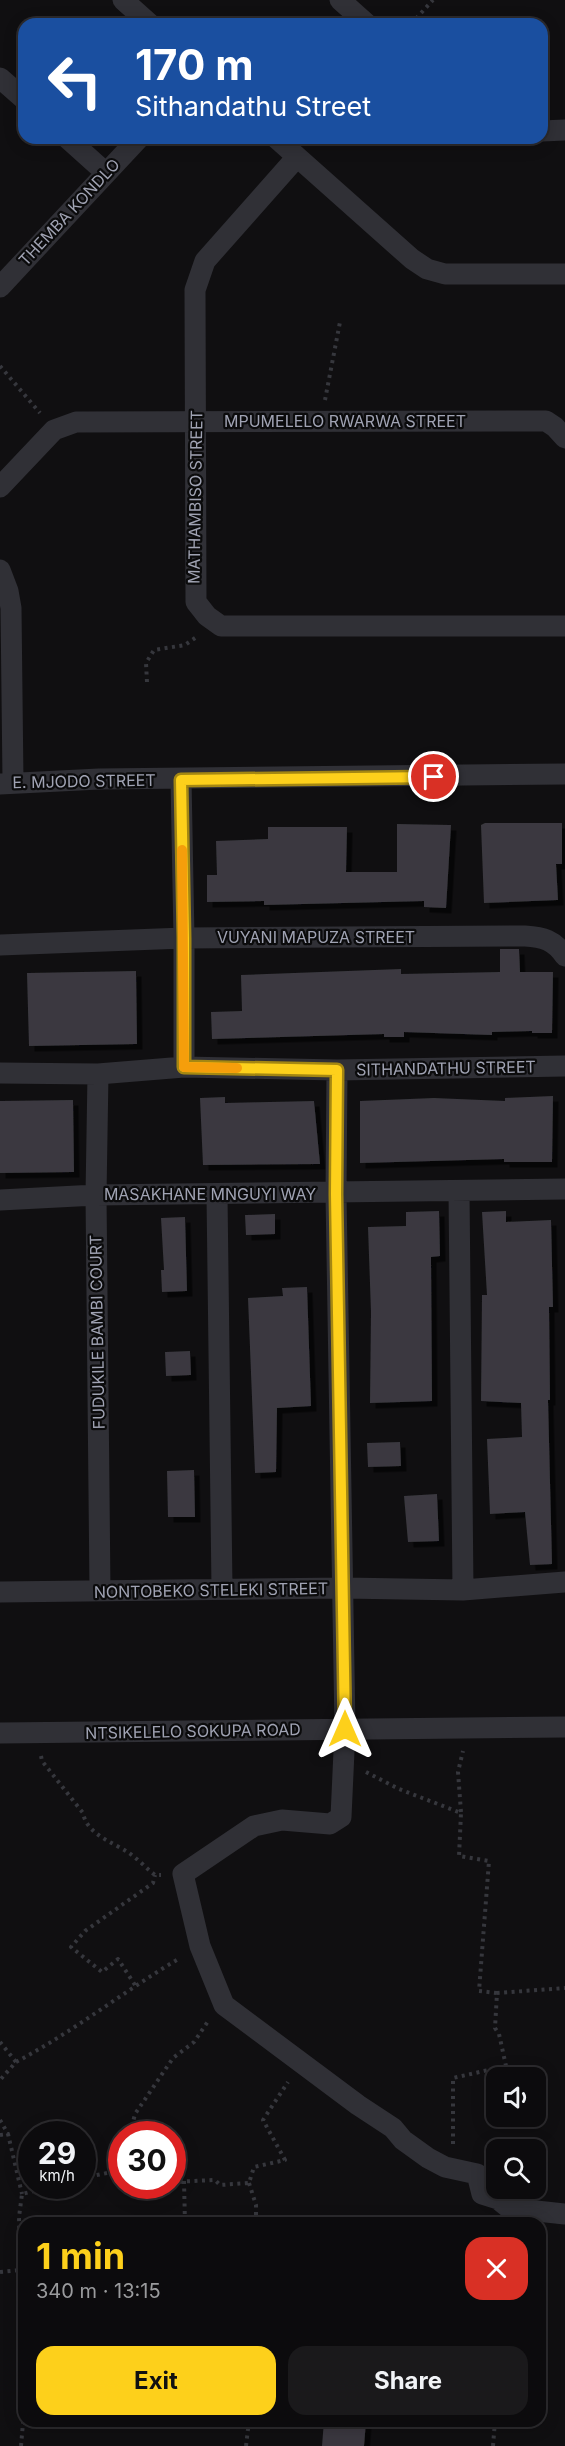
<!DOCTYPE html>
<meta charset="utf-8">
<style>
:root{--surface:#0c0b0d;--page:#1a191b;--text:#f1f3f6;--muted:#9a9b9d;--line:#2c2b2e;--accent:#fdd01b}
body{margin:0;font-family:Inter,sans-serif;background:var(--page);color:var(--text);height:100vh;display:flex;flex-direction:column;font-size:22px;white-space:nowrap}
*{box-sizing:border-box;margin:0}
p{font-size:20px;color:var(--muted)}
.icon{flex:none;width:33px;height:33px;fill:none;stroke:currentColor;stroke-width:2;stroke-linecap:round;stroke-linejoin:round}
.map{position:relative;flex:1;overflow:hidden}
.details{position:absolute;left:18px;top:2217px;width:528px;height:210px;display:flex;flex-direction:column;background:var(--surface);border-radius:18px;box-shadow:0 3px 15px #0003,0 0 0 2px var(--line)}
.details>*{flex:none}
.top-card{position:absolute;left:18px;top:18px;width:530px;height:126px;border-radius:18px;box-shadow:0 3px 15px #0003,0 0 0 2px var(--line);background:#1a4fa0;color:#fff;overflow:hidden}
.buttons{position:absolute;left:486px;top:2067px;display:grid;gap:12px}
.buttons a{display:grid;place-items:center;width:60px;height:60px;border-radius:12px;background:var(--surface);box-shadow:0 3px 15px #0003,0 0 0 2px var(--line);font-size:30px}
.speed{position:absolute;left:18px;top:2121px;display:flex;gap:12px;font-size:30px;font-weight:700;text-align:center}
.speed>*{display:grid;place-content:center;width:78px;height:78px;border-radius:50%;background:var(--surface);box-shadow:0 3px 15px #0003,0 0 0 2px var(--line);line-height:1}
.speed small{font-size:15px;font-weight:400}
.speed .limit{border:9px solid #d22;background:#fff;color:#111}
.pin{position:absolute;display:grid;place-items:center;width:51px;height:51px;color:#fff;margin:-26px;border:3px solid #fff;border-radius:50%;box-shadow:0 2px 6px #0007}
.me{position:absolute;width:66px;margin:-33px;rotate:0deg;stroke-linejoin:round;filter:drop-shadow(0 0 4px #0008)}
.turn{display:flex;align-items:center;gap:21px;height:126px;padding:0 18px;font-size:27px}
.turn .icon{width:78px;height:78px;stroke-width:2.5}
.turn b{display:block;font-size:42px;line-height:51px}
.round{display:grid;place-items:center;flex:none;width:63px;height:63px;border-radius:18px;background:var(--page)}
.summary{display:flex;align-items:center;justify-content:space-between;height:102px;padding:0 18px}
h1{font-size:36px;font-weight:700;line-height:45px;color:var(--accent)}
.cta{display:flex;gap:12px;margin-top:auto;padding:12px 18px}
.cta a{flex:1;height:69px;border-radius:18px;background:var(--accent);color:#111;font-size:24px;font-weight:700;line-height:69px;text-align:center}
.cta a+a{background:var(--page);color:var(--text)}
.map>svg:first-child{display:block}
.building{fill:#3a393f;filter:url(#shadow)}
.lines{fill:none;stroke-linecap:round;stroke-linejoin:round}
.path{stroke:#36373d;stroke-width:4;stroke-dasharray:3 4.5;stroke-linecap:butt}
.street{stroke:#303036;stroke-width:21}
.route-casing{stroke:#a48712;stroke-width:15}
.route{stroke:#fdd01b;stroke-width:10}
.slow{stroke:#f59e0b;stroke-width:10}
.labels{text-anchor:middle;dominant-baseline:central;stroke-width:4.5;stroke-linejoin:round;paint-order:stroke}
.street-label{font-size:16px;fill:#a0a3b3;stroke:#0b0b0c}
</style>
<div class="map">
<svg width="565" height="2446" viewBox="0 0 565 2446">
<defs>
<filter id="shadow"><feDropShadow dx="5.5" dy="5.5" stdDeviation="0" flood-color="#0009"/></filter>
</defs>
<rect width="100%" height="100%" fill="#100f11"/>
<path class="building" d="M485,823H562V864H556L558,900L484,903L481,825Z
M397,824L451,825L446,908L424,907V901L264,905V901L207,902V875H217L216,841L268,839V827H347L346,872H397Z
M500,949H519L520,972H553L552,1033H532V1031L492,1032V1035L404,1032V1037H384V1034L212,1039L211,1012L242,1011L241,975L401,969V974L500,972Z
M136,971L137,1044L29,1046L27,973Z
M553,1096L552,1162H504V1159L360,1163V1101L434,1098L505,1101V1098Z
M225,1097V1103L314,1101L320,1164L203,1165L200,1098Z
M73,1100L74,1172L0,1173V1101Z
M439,1211L440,1256L431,1257L432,1401L370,1403L371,1312L368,1227L406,1226V1212Z
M506,1211V1222L551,1220L553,1307H549L550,1400H548L552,1564L530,1565L525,1512L490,1514L487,1439L522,1437L521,1403L481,1401L482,1295H487L482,1212Z
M275,1214V1234L246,1235L245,1215Z
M185,1217L187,1291L162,1292L161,1270H164L161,1218Z
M307,1287L311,1406L277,1408L276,1472L255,1473L248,1298L283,1296L282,1288Z
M190,1351L191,1375L166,1376L165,1352Z
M400,1442L401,1466L368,1467L367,1443Z
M194,1470L195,1517H168L167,1471Z
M437,1494L439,1541L408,1542L404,1496Z
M324,2421H366L364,2446H322Z"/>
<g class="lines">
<path class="path" d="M411,24L433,0
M0,366L40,413
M325,400L340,322
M147,682L146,663L154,650L185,645L198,636
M41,1756L42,1761L83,1813C87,1835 113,1842 129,1853C138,1859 146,1868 155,1875H161
M366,1772L399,1789L461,1813L459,1856L489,1861L479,1991L497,1993
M461,1812L458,1772L463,1751
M135,1985L118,1959L102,1972L71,1947L85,1931L153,1883L155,1875
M0,2042L16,2062L0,2080
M16,2062C73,2032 124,1991 180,1958
M0,2120L8,2134
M130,2134L135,2114L173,2058L194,2042L209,2020
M0,2135L8,2134L22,2194
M453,2144V2078L506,2066L499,2034L495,2028L497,1993L565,1988
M82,2178L122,2170
M184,2181L185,2223
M172,2182L215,2180L220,2185L249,2183L254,2167L285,2160L263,2120L288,2082
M249,2183L256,2205V2223
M0,2272L20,2270
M23,2423L32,2421
M21,2446L23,2423L19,2217L22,2194L54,2186
M246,2446L249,2421
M493,2446L495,2421"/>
<path class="street" d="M123,0L150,24
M340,0L367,24
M0,78L24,99
M542,131L565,130
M67,138L106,173
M276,138L412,259L427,269L445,274H565
M297,157L205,261L195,290L196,602L207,616L221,626H565
M0,287L139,138
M0,487L54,430L76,422L546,421L555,427L565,438
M0,570L8,591L11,608L13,781
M181,779L184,938V1067
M0,784L99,779L565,774
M0,945L184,938L525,936C543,937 554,940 565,956
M337,1070L336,1194L345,1729L341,1817L330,1824L282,1820L254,1826L183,1874L200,1946L224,2005L358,2105L393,2128L403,2140L428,2158L445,2167L477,2174L482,2194L498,2199L509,2208L565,2214
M0,1073L98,1074L184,1067L337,1070L565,1066
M98,1074L96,1195L100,1591
M459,1191L463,1590
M217,1195L222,1589
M0,1200L96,1195L565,1189
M0,1592L344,1588L463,1590L565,1582
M0,1733L565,1727"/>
</g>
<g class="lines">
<defs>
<path id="route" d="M345,1729L336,1194L337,1070L184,1067V938L181,780L434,777"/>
</defs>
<use href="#route" class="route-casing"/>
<use href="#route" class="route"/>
<path class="slow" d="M182,850L184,1067L237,1068"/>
</g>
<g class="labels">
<g class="street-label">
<text transform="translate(69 212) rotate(-47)">THEMBA KONDLO</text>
<text x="345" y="421">MPUMELELO RWARWA STREET</text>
<text transform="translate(195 497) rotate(-89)">MATHAMBISO STREET</text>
<text transform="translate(84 781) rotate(-1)">E. MJODO STREET</text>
<text x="316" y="937">VUYANI MAPUZA STREET</text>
<text transform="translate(446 1068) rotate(-1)">SITHANDATHU STREET</text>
<text x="210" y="1194">MASAKHANE MNGUYI WAY</text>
<text transform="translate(97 1332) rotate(-91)">FUDUKILE BAMBI COURT</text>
<text transform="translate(211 1590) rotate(-1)">NONTOBEKO STELEKI STREET</text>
<text transform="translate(193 1731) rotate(-1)">NTSIKELELO SOKUPA ROAD</text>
</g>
</g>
</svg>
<div class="buttons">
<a><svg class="icon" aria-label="sound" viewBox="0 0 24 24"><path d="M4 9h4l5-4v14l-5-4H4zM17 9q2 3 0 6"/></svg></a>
<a><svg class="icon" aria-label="search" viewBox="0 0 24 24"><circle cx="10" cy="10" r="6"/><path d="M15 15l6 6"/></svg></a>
</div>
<div class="speed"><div>29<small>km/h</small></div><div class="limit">30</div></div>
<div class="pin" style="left:434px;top:777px;background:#d93025"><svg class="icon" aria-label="arrive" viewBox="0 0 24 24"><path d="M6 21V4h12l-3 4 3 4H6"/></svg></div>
<svg class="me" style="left:345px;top:1729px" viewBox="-20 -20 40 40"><path d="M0-17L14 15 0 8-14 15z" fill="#fdd01b" stroke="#fff" stroke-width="4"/></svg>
<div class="top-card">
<div class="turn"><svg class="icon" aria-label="left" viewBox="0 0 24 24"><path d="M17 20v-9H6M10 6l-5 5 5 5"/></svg><div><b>170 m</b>Sithandathu Street</div></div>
</div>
<section class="details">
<div class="summary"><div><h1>1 min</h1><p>340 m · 13:15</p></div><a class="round" style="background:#d93025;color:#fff"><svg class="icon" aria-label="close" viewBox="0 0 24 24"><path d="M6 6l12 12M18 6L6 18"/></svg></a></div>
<div class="cta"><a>Exit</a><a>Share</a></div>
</section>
</div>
